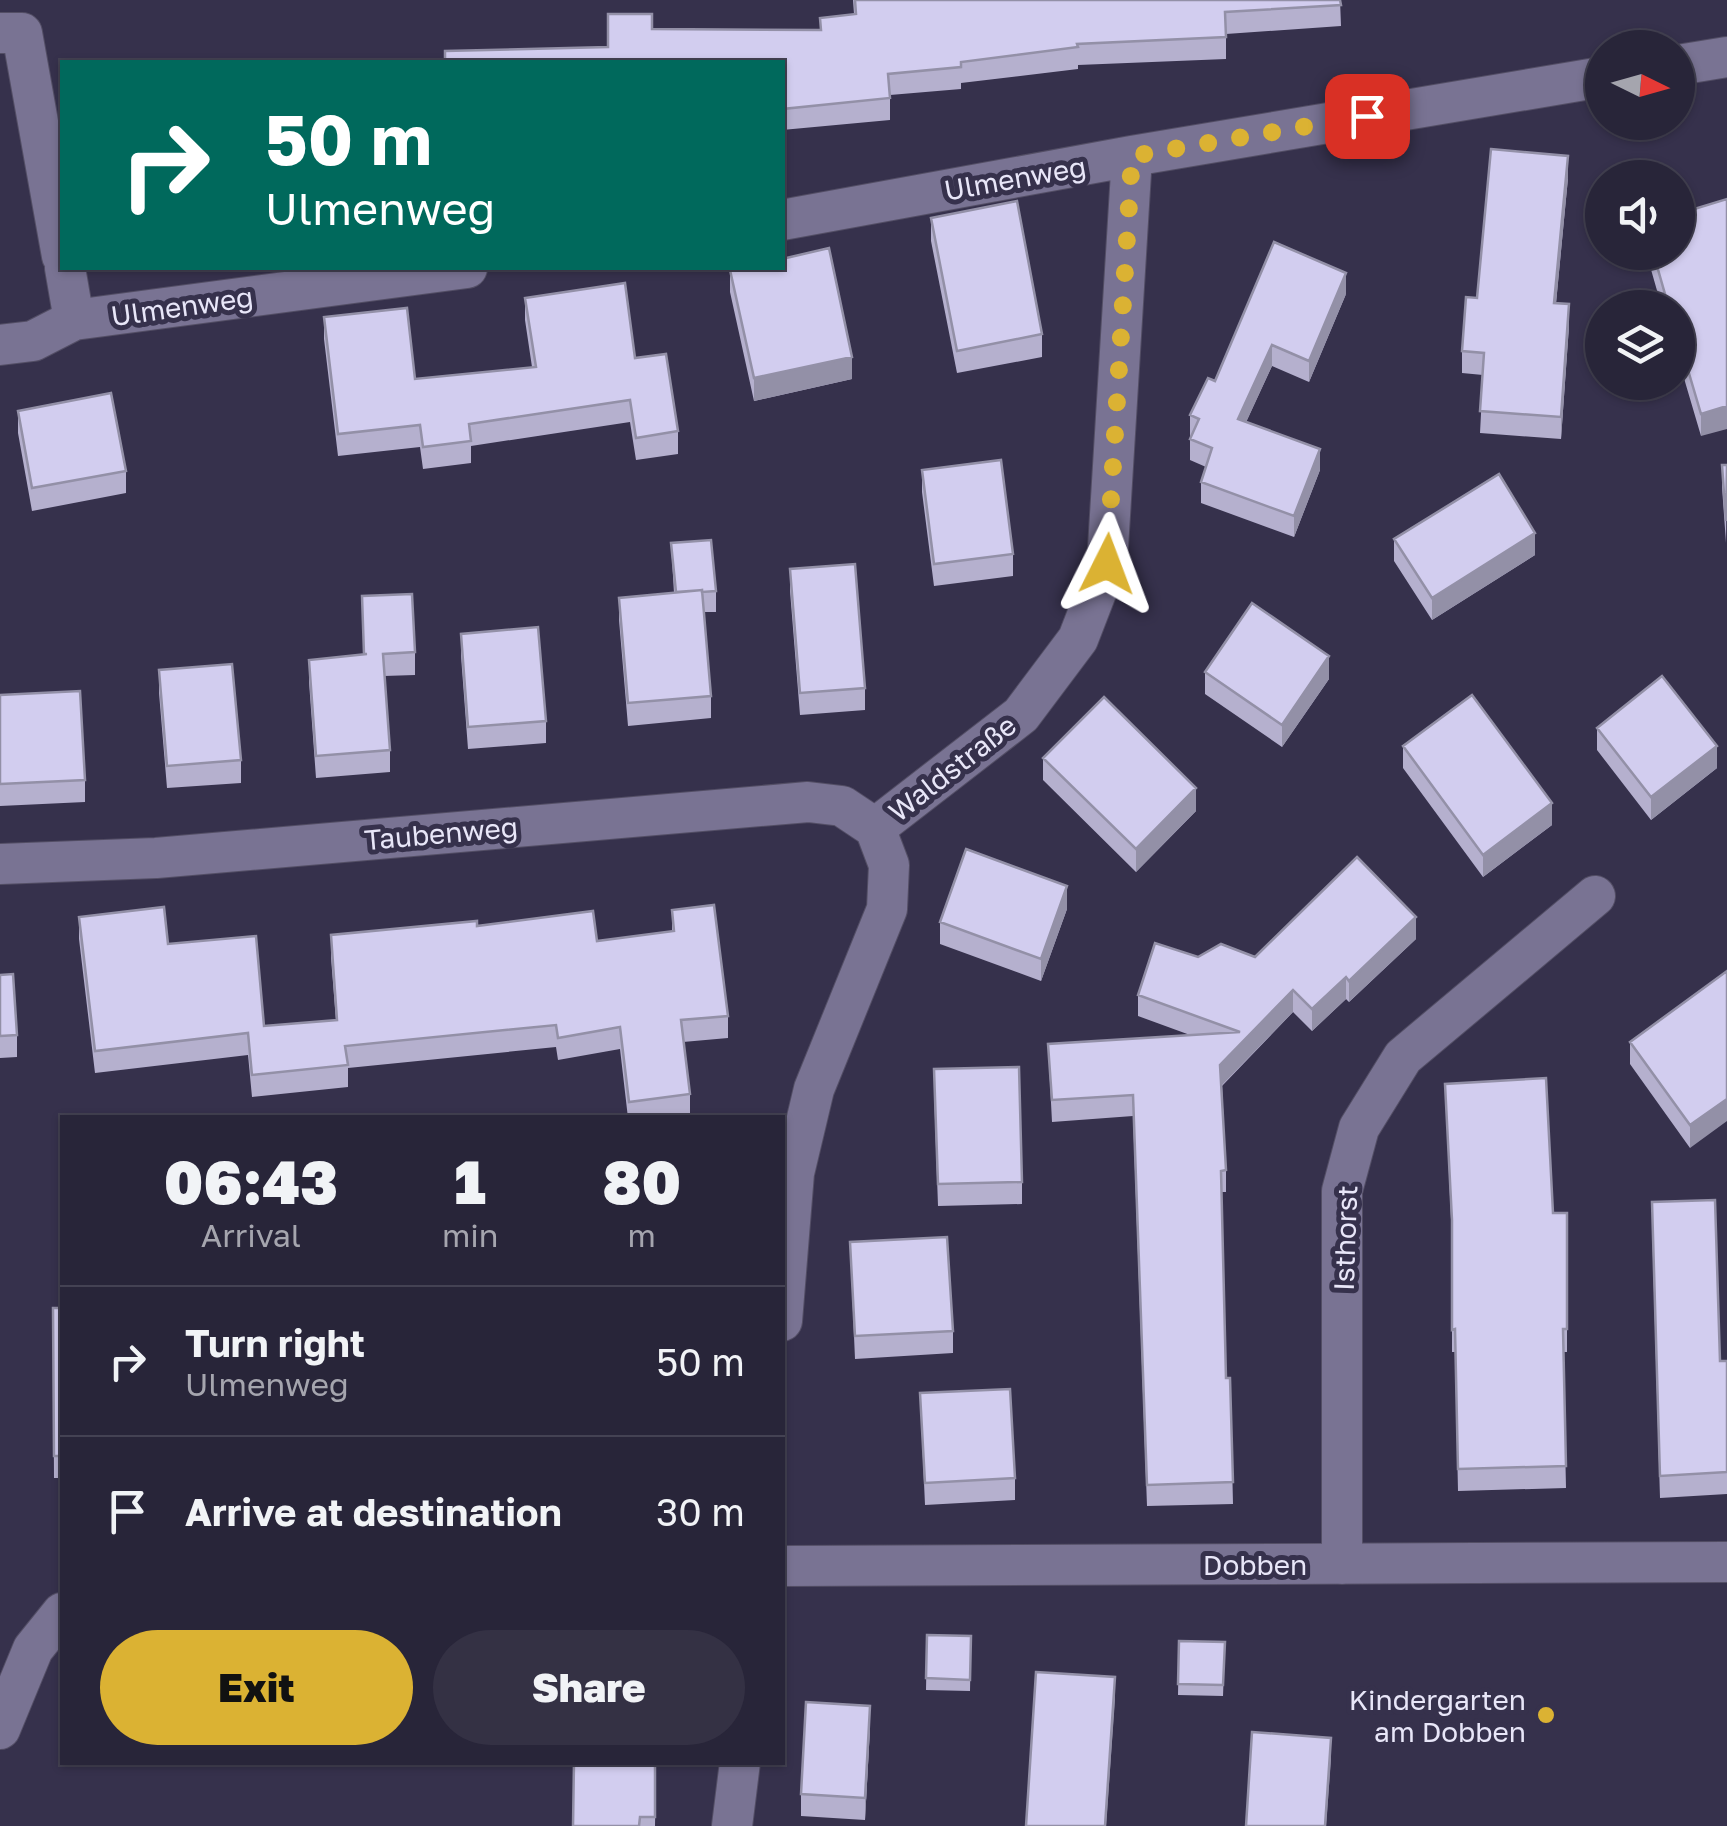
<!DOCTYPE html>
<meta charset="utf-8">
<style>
:root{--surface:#282539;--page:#343144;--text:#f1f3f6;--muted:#a5a5ae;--line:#444253;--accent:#dbb233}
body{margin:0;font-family:"Golos Text",sans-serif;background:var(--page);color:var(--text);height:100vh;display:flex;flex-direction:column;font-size:38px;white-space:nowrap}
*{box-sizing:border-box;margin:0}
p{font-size:32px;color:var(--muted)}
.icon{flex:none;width:55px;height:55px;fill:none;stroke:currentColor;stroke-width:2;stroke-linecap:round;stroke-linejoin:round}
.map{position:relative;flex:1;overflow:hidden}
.details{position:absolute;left:60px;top:1115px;width:725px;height:650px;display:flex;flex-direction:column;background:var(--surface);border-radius:0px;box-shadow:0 2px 8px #0004,0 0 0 2px var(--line)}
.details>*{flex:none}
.banner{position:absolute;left:60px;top:60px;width:725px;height:210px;border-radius:0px;box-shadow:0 2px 8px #0004,0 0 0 2px var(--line);background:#00695c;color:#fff;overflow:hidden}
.needle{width:65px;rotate:95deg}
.fabs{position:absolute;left:1585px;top:30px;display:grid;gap:20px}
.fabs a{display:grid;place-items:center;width:110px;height:110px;border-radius:50%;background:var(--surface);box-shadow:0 2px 8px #0004,0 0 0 2px var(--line);font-size:50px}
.pin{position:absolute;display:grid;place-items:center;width:85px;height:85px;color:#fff;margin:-42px;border-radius:20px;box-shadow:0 5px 15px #0006}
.me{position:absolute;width:110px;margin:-55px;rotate:3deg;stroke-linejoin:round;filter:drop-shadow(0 0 8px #0008)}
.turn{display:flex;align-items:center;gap:35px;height:210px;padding:0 40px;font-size:45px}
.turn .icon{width:130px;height:130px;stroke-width:2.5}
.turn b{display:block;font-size:70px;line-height:85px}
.eta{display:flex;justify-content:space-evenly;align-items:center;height:170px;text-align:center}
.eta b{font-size:60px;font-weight:800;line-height:70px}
.action{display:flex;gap:20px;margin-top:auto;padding:20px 40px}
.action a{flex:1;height:115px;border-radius:60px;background:var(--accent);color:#111;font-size:40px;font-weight:800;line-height:115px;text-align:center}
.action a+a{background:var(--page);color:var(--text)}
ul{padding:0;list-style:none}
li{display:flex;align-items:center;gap:30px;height:150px;padding:0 40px;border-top:2px solid var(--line)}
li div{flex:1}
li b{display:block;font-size:38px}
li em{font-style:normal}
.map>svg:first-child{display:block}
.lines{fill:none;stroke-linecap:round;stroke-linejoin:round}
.minor-casing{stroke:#534e65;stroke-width:42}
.minor{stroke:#797393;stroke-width:40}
.wall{fill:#b5b0ce}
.shaded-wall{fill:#9390a7}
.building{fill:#d2cdef;stroke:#9390a7;stroke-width:2.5}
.route{stroke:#dbb233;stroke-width:18;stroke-dasharray:0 32.4}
.poi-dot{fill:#dbb233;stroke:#36314c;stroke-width:4}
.labels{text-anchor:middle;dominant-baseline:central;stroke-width:10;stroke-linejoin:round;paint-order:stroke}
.street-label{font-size:28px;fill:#e8e6f8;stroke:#36314c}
.poi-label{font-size:28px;fill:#e8e6f8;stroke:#36314c;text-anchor:end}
</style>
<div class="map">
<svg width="1727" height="1826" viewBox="0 0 1727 1826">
<rect width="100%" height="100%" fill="#36314c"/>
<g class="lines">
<defs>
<path id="minor" d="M0,33H22L62,256
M1678,65L1727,57
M782,220L1132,156L1602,77
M65,268L74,320L467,268
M0,345L33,341L74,320
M875,828L1021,715L1078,639L1107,564L1132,156
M0,864L156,858L808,802L842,806L875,828
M782,1321L794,1173L814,1089L887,909L889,865L875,828
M1342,1564V1191L1359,1128L1403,1057L1595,896
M782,1566L1727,1562
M0,1729L33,1649L62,1613
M732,1826L740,1762"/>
</defs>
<use href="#minor" class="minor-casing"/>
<use href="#minor" class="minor"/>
</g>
<path class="wall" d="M853,0H1340L1341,26L1226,34V59L1078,65V69L961,83V89L890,95V120L782,130V62L608,47L652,29L820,30V18L854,14Z
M1568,178L1556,303L1569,326L1561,439L1480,433L1483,375L1462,373V351L1477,298Z
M1727,199L1701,436L1678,358V308H1662L1646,252H1678Z
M931,218L1042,334V357L957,373L931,241Z
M730,270L852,379L754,401L730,292Z
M1346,294L1309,382L1272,366L1246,422L1320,470L1294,537L1201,503V482L1206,467L1190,460V415L1215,381Z
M525,298L635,358L678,431V454L636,460L630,422L471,446V463L423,469L420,447L338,456L324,339V317L415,379L532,367L525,320Z
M18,411L126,471V493L32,511L18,433Z
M1722,465H1727L1726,543L1722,487Z
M922,470L1013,554V576L934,586L922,492Z
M1394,539L1535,555L1432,620L1394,561Z
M671,543L716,591V612H704L711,696V718L628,726L619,620V598L674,593Z
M790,569L865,688V710L800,715L790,591Z
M461,634L546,721V743L468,749L461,656Z
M415,652V675L384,676L390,750V772L316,778L309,682V660L363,655Z
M159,670L241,760V783L167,788L159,693Z
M1205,672L1329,679L1282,747L1205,694Z
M0,695L85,780V802L0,806Z
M1597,728L1717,768L1651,820L1597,750Z
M1403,746L1552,825L1483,877L1403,768Z
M1043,758L1196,811L1136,872L1043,780Z
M1067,909L1041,981L940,944V922Z
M672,910L728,1016V1038L683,1042L690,1094V1117L628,1118L620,1049L558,1060L556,1047L348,1068V1087L252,1097L248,1055L95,1073L79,939V917L168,944L264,1026L336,1020L331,958V935L477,926L597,941L672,931Z
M1416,939L1349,1002L1346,999L1312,1031L1293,1012L1222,1086L1226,1170V1192H1221L1226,1378H1230L1233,1504L1147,1506L1133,1116L1052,1122L1048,1044L1190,1035L1138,1016V995L1198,957H1255Z
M1727,971L1690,1148L1630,1064V1042Z
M0,975L17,1035V1057L0,1058Z
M1445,1084L1553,1213H1567V1352H1563L1566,1488L1458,1491L1455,1352H1452V1242Z
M934,1091L1022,1182V1204L938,1206Z
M1652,1224L1720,1361H1727V1494L1660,1498Z
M850,1242L953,1331V1353L855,1359Z
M53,1308H62V1478H54Z
M920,1393L1015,1478V1500L925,1505Z
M927,1635L971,1636L970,1691L926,1690Z
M1179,1641L1225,1642L1223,1696L1178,1695Z
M870,1728L865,1820L801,1816V1794Z
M656,1762L655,1826H573Z"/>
<path class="shaded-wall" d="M1568,156V178L1554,325V303Z
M1346,273V294L1309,382V361Z
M1569,304V326L1561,439V417Z
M1272,345V366L1238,440V419Z
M852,357V379L754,401V378Z
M1727,406V429L1701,436V414Z
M1320,449V470L1294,537V516Z
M1535,533V555L1432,620V598Z
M1329,656V679L1282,747V725Z
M1717,746V768L1651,820V797Z
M1196,788V811L1136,872V849Z
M1552,803V825L1483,877V855Z
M1067,886V909L1041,981V959Z
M1416,917V939L1349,1002V981Z
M1346,977V999L1312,1031V1009Z
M1293,990V1012L1220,1087V1065Z
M1727,1099V1121L1690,1148V1125Z
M1115,1677V1700L1106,1826H1105Z
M870,1706V1728L865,1820V1798Z
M1331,1738V1760L1326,1826H1325Z"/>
<path class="building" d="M855,0H1340L1341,5L1225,12L1226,37L1077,44L1078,47L961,62V67L888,74L890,98L782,109V62H445V51L608,47V14H652V29L821,30L820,18L856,14Z
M1491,149L1568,156L1554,303L1569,304L1561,417L1480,411L1484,353L1462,351L1466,297L1477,298Z
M1727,199V406L1701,414L1678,336V308H1669L1653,252H1678V214Z
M1017,201L1042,334L957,351L931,218Z
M1274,242L1346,273L1309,361L1272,345L1238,419L1320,449L1294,516L1201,482L1212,448L1190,439L1199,419L1190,415L1208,378L1215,381Z
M829,248L852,357L754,378L730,270L742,268H782V259Z
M625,283L635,358L666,354L678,431L636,438L630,400L469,424L471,441L423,447L420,425L338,434L324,317L407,308L415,379L536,367L525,298Z
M111,393L126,471L32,488L18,411Z
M1001,460L1013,554L934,564L922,470Z
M1722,465H1727L1726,521Z
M1499,474L1535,533L1432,598L1394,539Z
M711,540L716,591L702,592V590L676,592L671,543Z
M855,564L865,688L800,693L790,569Z
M702,590L711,696L628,703L619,598Z
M412,594L415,652L383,654L390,750L316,756L309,660L367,654H364L362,596Z
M1252,603L1329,656L1282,725L1205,672Z
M538,627L546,721L468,727L461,634Z
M232,664L241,760L167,766L159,670Z
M1662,676L1717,746L1651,797L1597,728Z
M80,691L85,780L0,784V695Z
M1472,695L1552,803L1483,855L1403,746Z
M1104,697L1196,788L1136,849L1043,758Z
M966,849L1067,886L1041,959L940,922Z
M1357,857L1416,917L1349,981L1346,977L1312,1009L1293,990L1220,1065L1226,1170L1221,1171L1226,1378H1230L1233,1482L1147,1485L1133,1095L1052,1100L1048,1044L1240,1032L1138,995L1155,943L1198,957L1221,944L1255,957Z
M714,905L728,1016L681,1020L690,1094L629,1102L620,1027L558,1038L556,1025L345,1046L348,1065L252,1075L248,1033L95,1051L79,917L164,907L168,944L256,936L264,1026L337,1020L331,935L477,921V926L593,911L597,941L674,931L672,910Z
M1727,971V1099L1690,1125L1630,1042Z
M13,974L17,1035L0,1036V975Z
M1019,1067L1022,1182L938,1184L934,1069Z
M1546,1078L1553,1213H1567V1329H1563L1566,1466L1458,1469L1455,1329L1452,1330V1220L1445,1084Z
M1715,1200L1720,1361H1727V1472L1660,1476L1652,1202Z
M947,1237L953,1331L855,1336L850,1242Z
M53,1308H62V1456H54Z
M1010,1389L1015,1478L925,1483L920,1393Z
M927,1635L971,1636L970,1680L926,1678Z
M1179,1641L1225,1642L1223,1685L1178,1684Z
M1036,1672L1115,1677L1105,1826H1026Z
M806,1702L870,1706L865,1798L801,1794Z
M1252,1732L1331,1738L1325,1826H1246Z
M574,1762H655V1817H640L639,1826H573Z"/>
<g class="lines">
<path class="route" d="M1107,564L1132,156L1367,116"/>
</g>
<circle class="poi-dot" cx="1546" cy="1715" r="10"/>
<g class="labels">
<g class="street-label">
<text transform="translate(1015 178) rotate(-10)">Ulmenweg</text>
<text transform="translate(182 306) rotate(-8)">Ulmenweg</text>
<text transform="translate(952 768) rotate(-38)">Waldstraße</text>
<text transform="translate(441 833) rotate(-5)">Taubenweg</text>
<text transform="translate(1345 1238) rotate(-88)">Isthorst</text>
<text x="1255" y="1564">Dobben</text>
</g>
<g class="poi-label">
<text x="1526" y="1699">Kindergarten<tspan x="1526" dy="32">am Dobben</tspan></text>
</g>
</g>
</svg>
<div class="fabs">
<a><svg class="needle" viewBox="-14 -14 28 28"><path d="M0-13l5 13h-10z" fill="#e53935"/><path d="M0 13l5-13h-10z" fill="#a5a5ae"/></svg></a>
<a><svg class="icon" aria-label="sound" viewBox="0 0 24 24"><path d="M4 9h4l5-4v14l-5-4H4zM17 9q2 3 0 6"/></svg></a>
<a><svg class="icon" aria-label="layers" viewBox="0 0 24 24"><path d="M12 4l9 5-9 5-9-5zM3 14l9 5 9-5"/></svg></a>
</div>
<div class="pin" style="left:1367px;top:116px;background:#d93025"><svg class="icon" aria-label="arrive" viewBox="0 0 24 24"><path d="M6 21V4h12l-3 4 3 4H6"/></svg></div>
<svg class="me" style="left:1107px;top:564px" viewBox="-20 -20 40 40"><path d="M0-17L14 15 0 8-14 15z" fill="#dbb233" stroke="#fff" stroke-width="4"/></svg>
<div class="banner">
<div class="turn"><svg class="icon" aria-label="right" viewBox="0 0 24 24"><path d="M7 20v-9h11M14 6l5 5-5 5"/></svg><div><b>50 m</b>Ulmenweg</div></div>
</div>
<section class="details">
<div class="eta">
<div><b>06:43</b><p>Arrival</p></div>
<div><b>1</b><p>min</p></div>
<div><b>80</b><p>m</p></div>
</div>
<ul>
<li><svg class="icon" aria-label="right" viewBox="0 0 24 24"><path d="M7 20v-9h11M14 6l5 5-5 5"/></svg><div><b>Turn right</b><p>Ulmenweg</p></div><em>50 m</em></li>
<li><svg class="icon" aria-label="arrive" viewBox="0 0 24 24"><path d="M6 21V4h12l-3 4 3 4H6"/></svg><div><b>Arrive at destination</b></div><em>30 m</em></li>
</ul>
<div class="action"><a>Exit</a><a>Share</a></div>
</section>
</div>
